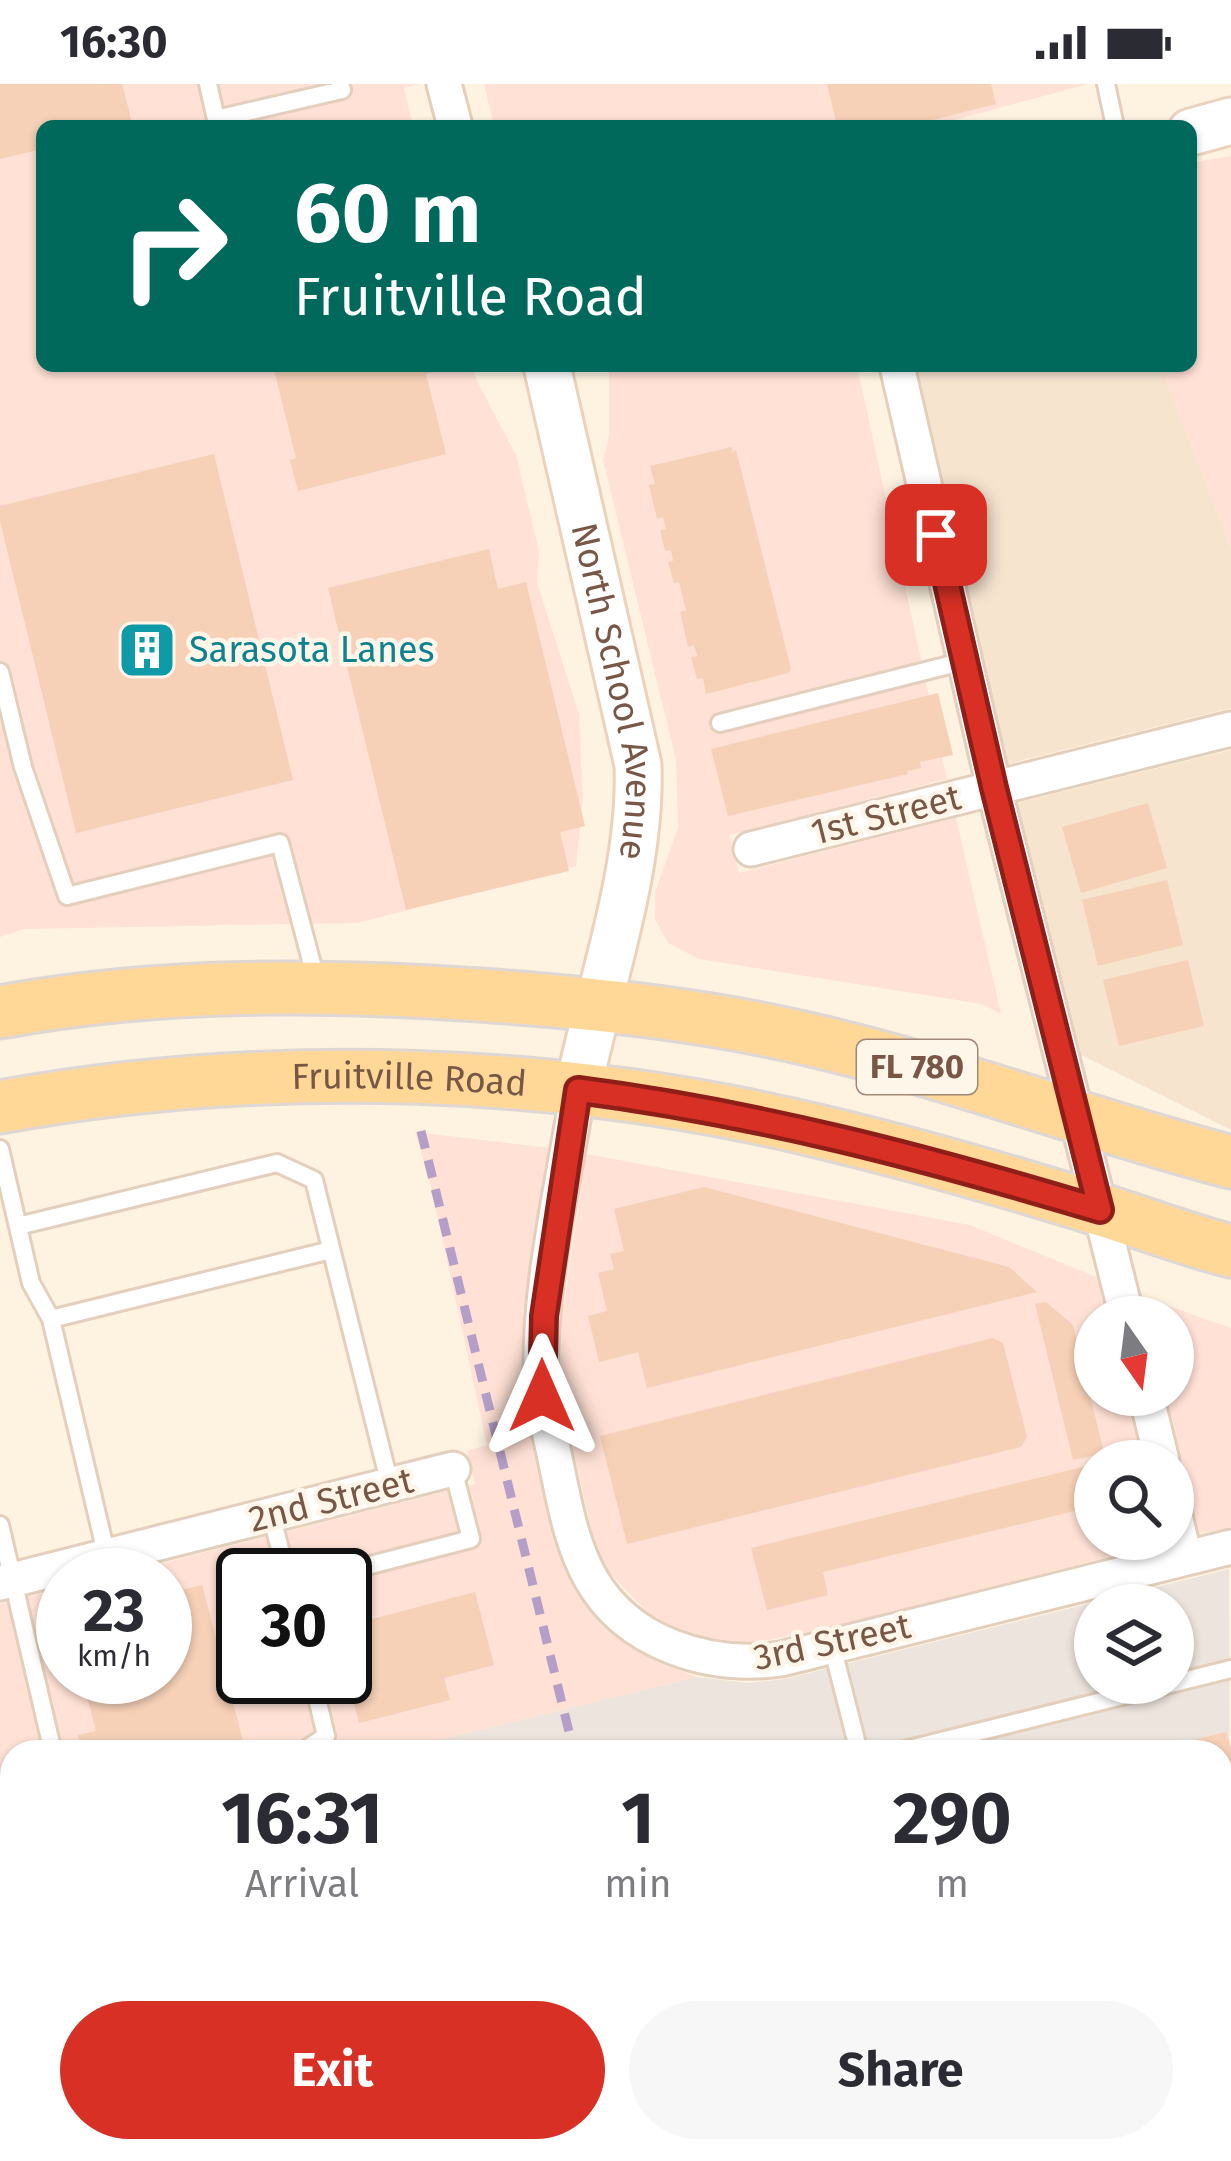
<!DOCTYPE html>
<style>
:root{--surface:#fff;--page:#f7f7f7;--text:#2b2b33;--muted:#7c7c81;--accent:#d93025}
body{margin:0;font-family:"Fira Sans",sans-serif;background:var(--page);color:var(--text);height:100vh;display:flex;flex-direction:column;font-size:45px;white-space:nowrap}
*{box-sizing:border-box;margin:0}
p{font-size:39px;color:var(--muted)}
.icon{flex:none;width:66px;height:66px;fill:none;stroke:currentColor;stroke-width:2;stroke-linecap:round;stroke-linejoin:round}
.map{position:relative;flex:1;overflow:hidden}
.drawer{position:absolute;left:0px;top:1656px;width:1233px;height:423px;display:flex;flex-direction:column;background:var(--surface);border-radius:36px 36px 0 0;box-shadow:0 3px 9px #0004}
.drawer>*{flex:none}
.top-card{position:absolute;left:36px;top:36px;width:1161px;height:252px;border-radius:18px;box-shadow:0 3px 9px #0004;background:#00695c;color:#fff;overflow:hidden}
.needle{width:78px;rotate:166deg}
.fabs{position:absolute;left:1074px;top:1212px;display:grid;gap:24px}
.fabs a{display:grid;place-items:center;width:120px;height:120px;border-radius:50%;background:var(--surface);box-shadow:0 3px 9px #0004;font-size:60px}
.speed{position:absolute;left:36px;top:1464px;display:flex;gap:24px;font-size:60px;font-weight:700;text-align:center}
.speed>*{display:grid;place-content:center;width:156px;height:156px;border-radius:50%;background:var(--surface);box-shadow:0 3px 9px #0004;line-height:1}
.speed small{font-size:30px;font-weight:400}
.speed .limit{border:6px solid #111;border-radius:18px;background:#fff;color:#111}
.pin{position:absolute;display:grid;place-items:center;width:102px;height:102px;color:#fff;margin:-51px;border-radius:24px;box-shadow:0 6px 18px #0006}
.me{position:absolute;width:132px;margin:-66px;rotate:0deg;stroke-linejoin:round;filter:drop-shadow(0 0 9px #0008)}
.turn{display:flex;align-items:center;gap:42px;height:252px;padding:0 60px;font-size:54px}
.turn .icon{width:156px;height:156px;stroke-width:2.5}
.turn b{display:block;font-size:84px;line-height:102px}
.eta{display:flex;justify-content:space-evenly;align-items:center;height:204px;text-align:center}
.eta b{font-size:72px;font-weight:700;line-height:84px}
.primary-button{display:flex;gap:24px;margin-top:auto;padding:24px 60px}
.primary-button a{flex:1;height:138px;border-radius:72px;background:var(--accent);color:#fff;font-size:48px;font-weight:700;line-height:138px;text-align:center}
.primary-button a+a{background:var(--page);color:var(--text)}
.status{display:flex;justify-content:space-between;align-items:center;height:84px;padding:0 60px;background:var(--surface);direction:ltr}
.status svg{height:33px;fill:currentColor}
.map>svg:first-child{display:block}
.residential{fill:#f6e4cf}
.commercial{fill:#ffe1d5;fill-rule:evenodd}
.industrial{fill:#ede4dd;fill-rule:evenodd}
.building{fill:#f6d0b7}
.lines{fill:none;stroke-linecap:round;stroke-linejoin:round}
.lane-casing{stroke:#e3cfbc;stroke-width:22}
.street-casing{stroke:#e3cfbc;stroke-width:39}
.secondary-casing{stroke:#ebd2bc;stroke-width:51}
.primary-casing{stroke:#dfd7d3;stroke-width:57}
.lane{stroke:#fff;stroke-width:16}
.street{stroke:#fff;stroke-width:33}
.secondary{stroke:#fff;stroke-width:45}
.primary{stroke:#ffd898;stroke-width:51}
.rail{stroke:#b59fc8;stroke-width:9;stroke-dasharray:18 12;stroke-linecap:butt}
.route-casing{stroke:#8d1f18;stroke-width:30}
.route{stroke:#d93025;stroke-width:21}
.labels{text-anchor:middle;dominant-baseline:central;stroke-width:9;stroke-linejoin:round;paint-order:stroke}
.shield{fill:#fff6ea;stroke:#a08777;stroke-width:3}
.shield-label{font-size:33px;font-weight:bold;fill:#785746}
.culture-label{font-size:36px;fill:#0d838f;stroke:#fff6ea;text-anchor:start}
.street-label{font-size:36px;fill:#785746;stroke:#fff6ea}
</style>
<div class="status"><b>16:30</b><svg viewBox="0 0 49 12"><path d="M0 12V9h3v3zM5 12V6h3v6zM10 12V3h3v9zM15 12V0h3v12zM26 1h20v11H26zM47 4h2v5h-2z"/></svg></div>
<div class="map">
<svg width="1231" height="2077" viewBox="0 0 1231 2077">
<rect width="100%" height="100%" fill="#fef3e1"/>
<path class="residential" d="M916,282H1161L1231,464V624L1007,680Z
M1231,666V1046L1081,971L1017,719Z"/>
<path class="commercial" d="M0,0H420L404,4L413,42H42V282H473L477,297L516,371L539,467L537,499L579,630L583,713L576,782L358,839L24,845L0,853Z
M484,0H1088L932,42H494Z
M1231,72V464L1161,282H1191V79Z
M609,282H857L947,695L729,751L739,789L956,734L1001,930L982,920L699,875L668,859L655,835V808L678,744L676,676L603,376L609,352Z
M415,1048L550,1064L526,1227L522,1288L543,1404L561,1473L579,1511L609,1545L659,1579L697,1593L390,1668H12V2018L0,2021V1520L63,1504V1593H165V1491H116L475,1400L467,1367L487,1361L431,1102ZM243,1491H345V1593H243Z
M586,1070L970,1141L1098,1194L1108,1233H1095V1311H1127L1143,1377H1095V1455H1162L1163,1459L832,1543L748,1560L708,1555L674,1543L647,1528L607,1486L595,1462L560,1310L562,1236Z
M1140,1212L1231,1244V1443L1198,1450L1164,1311H1173V1233H1145Z
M12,2060V2067H204L207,2077H0V2063Z"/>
<path class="industrial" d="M1229,1485L1231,2077H470L467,2067H1221V1668H390L697,1593L748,1599L785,1595ZM1095,1521H1173V1599H1095Z"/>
<path class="building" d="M0,0H122L133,42H42V65L0,75Z
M827,0H991L996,20L909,42H837Z
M273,282H435L436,287L426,290L446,370L298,407L290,376L296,374Z
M732,363V368L736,366L791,585L788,589L706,610L703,594L697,595L691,573L697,572L694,561L688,563L680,528L686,526L679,498L674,499L668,478L673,477L671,466L665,467L660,446L666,445L663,433L657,435L649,401L655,400L650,382Z
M214,370L293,696L76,749L0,437V422Z
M489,465L498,505L526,498L585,742L560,748L569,787L406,826L328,504Z
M938,609L953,671L920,678L921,684L907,687L908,690L728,732L711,665Z
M1148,719L1167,784L1081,809L1062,743Z
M1167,796L1183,861L1098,882L1082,816Z
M1188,876L1204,942L1119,962L1103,896Z
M704,1103L1009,1183L1037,1208L647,1304L638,1268L599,1278L588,1232L607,1227L598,1189L614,1185L610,1170L624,1167L614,1125Z
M1046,1218L1073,1241L1104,1369L1073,1376L1035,1220Z
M993,1254L1003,1259L1027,1353L1021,1363L627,1460L600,1352Z
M1095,1380V1422L823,1488L828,1511L767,1526L751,1464Z
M202,1501L246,1668H82L78,1651L96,1647L82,1593H165V1510Z
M475,1508L494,1581L444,1594L450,1616L359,1639L345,1584V1542Z
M1226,1648L1231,1664V1901L1221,1904V1668L1154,1666Z
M0,1687L12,1726L0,1733Z
M12,1908V1974L0,1976V1911Z
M303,2067H397L399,2077H305Z
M552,2067H643L645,2077H554Z
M1176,2067H1206L1209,2077H1144Z"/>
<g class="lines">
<defs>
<path id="lane" d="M208,0L216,35L342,6L340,0
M1106,0L1115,42
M0,588L23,683L67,812L280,759L317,899
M720,639L965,577
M0,1065L31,1199L51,1235L107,1473
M18,1142L277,1079L314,1096L390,1401
M51,1235L331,1166
M271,1431L287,1491
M0,1441L53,1668
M332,1491L471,1455L453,1385
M832,1562L859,1668
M302,1668L326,1652L312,1593
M897,1668L1231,1585
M0,1774L12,1768
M1221,2016L1231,2013
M155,2067L157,2077
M957,2067L960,2077
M988,2077L1026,2067"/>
<path id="street" d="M444,0L455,42
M897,282L994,704L1127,1233
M751,765L1231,645
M578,1006C564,1095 539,1200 541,1288C541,1319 550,1349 556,1379C564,1417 571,1459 590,1493C627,1560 709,1585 781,1575L1231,1463
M1146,1311L1162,1377
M1173,1423L1185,1474
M0,1499L453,1385
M0,2042L12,2039
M263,2067L265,2077
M449,2067L451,2077"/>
<g id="secondary">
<path d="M1191,48L1231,37"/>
<path id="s1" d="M547,282L638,681C642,787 599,903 578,1006"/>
</g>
<g id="primary">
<path d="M0,928C158,899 320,900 480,911C592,919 702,930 812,956C954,989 1090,1041 1231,1078"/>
<path id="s2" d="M0,1023C271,974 563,984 830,1050C921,1072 1011,1098 1101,1126C1144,1139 1187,1156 1231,1167"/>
</g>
</defs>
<use href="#lane" class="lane-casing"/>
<use href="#street" class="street-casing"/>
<use href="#secondary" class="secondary-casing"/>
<use href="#primary" class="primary-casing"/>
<use href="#lane" class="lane"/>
<use href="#street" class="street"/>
<use href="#secondary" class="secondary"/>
<use href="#primary" class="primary"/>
<path class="rail" d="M421,1047L574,1668
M673,2067L675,2077"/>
</g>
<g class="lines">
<defs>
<path id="route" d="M542,1312L544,1232L578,1006C756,1029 927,1074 1100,1126L994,704L936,451"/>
</defs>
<use href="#route" class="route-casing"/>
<use href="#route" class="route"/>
</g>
<defs>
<symbol id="building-square" viewBox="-11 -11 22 22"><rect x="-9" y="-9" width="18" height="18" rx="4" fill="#0f9aa8" stroke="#fff6ea"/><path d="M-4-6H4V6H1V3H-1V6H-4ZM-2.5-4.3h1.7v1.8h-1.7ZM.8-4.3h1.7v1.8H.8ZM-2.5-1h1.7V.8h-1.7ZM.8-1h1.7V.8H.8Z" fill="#fff"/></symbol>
</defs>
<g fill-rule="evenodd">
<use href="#building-square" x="114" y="533" width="66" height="66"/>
</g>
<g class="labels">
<rect class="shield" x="857" y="956" width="120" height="54" rx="9"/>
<g class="shield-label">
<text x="917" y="983">FL 780</text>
</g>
<g class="culture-label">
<text x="189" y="566">Sarasota Lanes</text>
</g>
<g class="street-label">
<text stroke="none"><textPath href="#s1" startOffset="333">North School Avenue</textPath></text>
<text transform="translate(886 731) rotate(-14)">1st Street</text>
<text stroke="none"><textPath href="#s2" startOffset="411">Fruitville Road</textPath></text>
<text transform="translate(331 1416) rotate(-14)">2nd Street</text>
<text transform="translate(832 1558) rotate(-12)">3rd Street</text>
</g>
</g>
</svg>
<div class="fabs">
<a><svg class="needle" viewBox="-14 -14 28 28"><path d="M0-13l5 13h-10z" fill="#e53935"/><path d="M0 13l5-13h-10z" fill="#7c7c81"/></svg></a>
<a><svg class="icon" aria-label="search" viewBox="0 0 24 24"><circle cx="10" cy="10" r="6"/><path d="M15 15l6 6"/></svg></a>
<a><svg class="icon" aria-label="layers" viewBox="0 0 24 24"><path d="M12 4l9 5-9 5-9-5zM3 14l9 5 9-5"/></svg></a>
</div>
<div class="speed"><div>23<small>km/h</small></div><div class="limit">30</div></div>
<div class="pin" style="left:936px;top:451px;background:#d93025"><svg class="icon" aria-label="arrive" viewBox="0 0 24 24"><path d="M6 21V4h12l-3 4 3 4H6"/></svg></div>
<svg class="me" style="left:542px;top:1312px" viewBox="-20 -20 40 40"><path d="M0-17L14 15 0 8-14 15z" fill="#d93025" stroke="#fff" stroke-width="4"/></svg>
<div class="top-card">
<div class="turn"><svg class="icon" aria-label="right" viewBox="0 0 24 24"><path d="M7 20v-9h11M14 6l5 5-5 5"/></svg><div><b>60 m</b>Fruitville Road</div></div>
</div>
<section class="drawer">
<div class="eta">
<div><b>16:31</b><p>Arrival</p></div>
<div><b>1</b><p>min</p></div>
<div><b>290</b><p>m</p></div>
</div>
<div class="primary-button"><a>Exit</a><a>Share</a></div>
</section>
</div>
